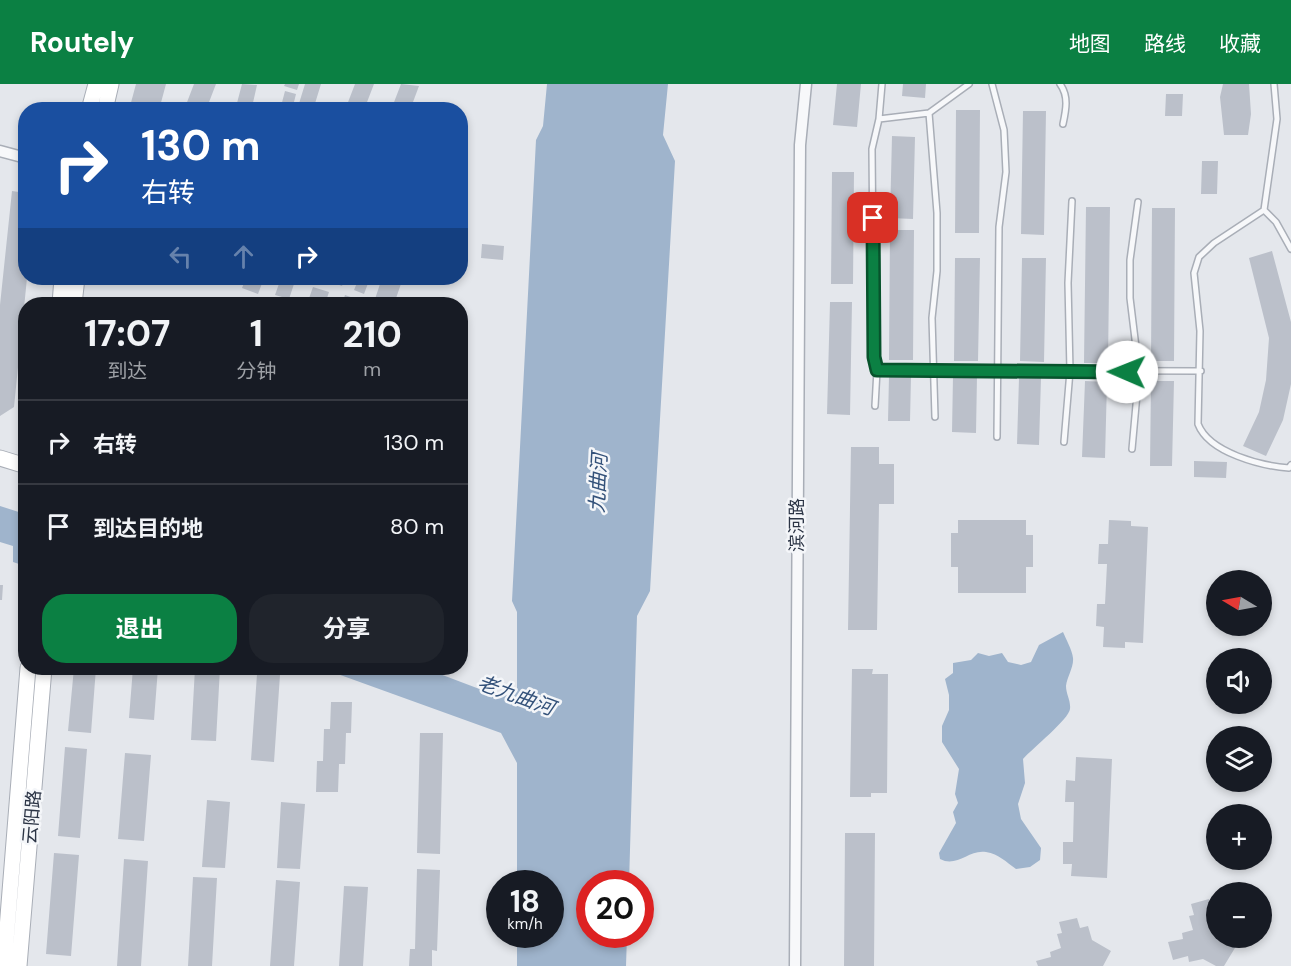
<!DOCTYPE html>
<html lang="zh">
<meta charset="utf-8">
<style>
:root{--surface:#171b24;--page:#20242c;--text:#f1f3f6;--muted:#9ea1a6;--line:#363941;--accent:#0b8043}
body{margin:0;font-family:"DM Sans","Noto Sans SC",sans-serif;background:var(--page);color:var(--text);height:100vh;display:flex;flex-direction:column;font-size:22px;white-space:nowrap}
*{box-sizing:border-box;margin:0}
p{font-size:20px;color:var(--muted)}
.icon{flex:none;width:33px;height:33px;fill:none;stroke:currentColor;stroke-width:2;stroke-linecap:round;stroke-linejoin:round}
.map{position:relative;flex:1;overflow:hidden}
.panel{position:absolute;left:18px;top:213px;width:450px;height:378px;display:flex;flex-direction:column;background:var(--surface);border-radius:24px;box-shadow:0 3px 9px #0003}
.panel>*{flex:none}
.guide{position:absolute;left:18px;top:18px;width:450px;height:183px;border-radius:24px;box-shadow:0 3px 9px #0003;background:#1a4fa0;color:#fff;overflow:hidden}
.needle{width:39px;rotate:280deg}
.buttons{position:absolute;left:1206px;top:486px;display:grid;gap:12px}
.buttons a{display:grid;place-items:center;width:66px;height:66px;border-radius:50%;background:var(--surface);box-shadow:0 3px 9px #0003;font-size:30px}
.speed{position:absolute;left:486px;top:786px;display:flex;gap:12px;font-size:30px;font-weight:700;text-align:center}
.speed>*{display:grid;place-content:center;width:78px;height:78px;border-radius:50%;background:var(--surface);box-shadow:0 3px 9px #0003;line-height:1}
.speed small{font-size:15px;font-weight:400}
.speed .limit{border:9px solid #d22;background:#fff;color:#111}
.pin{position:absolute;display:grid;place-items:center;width:51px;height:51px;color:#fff;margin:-26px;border-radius:12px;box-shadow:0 3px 9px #0006}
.me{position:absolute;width:66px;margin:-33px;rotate:271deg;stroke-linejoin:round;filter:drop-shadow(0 0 4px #0008)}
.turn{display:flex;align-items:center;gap:21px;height:126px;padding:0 24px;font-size:27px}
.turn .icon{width:78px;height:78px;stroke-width:2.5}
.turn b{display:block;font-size:42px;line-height:51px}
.lanes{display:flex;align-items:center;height:57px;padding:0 24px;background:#0003;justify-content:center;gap:30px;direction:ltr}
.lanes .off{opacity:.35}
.eta{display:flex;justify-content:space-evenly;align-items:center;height:102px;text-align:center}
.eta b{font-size:36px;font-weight:700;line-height:42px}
.cta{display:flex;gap:12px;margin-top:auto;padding:12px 24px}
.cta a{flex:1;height:69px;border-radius:24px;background:var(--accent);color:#fff;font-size:24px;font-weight:700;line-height:69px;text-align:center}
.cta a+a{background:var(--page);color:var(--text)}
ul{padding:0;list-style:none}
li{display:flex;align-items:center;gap:18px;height:84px;padding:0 24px;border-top:2px solid var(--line)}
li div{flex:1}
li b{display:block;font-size:22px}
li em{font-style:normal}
header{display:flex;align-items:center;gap:36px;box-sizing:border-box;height:84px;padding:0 30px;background:var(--accent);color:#fff}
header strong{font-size:28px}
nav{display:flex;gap:33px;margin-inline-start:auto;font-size:21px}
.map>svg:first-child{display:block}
.water{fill:#9fb4cc}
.building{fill:#bbc0ca}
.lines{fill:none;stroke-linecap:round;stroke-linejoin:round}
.lane-casing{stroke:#a9aeb7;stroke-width:8}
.street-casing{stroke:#a9aeb7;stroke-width:13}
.secondary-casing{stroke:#a9aeb7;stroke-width:17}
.lane{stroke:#f7f8fa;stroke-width:5}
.street{stroke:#f7f8fa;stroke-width:10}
.secondary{stroke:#fff;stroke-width:15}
.route-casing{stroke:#07532c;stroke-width:15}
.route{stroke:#0b8043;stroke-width:10}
.labels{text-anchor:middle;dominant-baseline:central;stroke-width:5;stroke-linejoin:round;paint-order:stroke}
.street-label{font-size:18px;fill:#2b3445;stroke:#f4f6f9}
.water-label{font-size:20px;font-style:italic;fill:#34527a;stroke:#f4f6f9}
</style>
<header>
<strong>Routely</strong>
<nav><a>地图</a><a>路线</a><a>收藏</a></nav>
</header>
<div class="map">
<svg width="1291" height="882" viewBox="0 0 1291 882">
<rect width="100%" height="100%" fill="#e4e7ec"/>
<path class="water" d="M547,0H668L663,51L675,77L650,507L637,532L629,799L590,800V850L627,851L626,882H517V851L550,850V800L517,799V679L501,649L321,584H424L490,609L507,611L517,606V528L512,517L536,56L543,42Z
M0,422L25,430V482L13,478V462L0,458Z
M1063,548C1066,555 1072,566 1073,574C1074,583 1067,593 1066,602C1066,610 1071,617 1070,625C1069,635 1033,664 1023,675L1025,699L1018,720L1021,735L1041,764L1040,776L1030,783L1016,785C1006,778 999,770 986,768C969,765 957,784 940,775L939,769L956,739L953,728L958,719L955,710L959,685L942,658V642L949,626V611L945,595L953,589V579L971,576L978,569L989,572L1002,569L1008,578L1021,581L1031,578L1039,561Z"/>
<path class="building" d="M136,0H166L159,26H129Z
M194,0H216L206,26H184Z
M242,0L257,1L252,23L237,19Z
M285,0H299L297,6L284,2Z
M305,0H321L313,26H297Z
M355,0H374L364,26H345Z
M401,0L419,2L410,26H391Z
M837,0H861L857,43L833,41Z
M903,0H926L925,14L902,12Z
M1223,0H1249L1251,30L1248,51H1224L1220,13Z
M285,7L296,10L292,26H280Z
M1166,10H1183L1182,32H1165Z
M956,26H980L979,149H955Z
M1023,27H1046L1044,151L1021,150Z
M892,52L915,53L913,135L890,134Z
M1202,77H1218L1217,110H1201Z
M832,88H854L853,200H831Z
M12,107L26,109L27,194L14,323L0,332V221Z
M1086,123H1110L1108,279H1084Z
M1152,124H1175L1174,277H1151Z
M890,146H914L913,276H889Z
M482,160L504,162L503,176L481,174Z
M1272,167L1291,238V300L1283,336L1266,372L1243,362L1259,328L1266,296L1269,254L1249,174Z
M955,174H980L978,277H954Z
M1022,174H1046L1044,278L1020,277Z
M246,194H264L258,210L242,204Z
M281,194L295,197L289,215L275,211Z
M329,194H345L342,202L328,197Z
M359,194H370L364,210L354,206Z
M382,194H403L394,220L375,215Z
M313,203L329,208L325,220H307Z
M345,211L362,217L361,220H342Z
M830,218H852L850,331L827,330Z
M889,292H911L910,337H888Z
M953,292H977L976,349L952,348Z
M1019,294H1041L1039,361L1017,360Z
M1085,297L1107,298L1105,374L1082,373Z
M1151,297H1174L1172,382H1150Z
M851,363H879V380H894V420H879L877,546H848Z
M1194,377L1227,378L1226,394L1194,393Z
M958,436H1026V451H1033V483H1026V509H958V483H951V449H958Z
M1109,436L1131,437V442L1148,443L1143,559L1125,558V564L1103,563L1104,543L1096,542L1097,520H1105L1107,480H1098L1099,460H1108Z
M0,501H3L2,516H0Z
M74,584H96L91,649L68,647Z
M133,584H158L154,636L129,634Z
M195,584H220L216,657L191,656Z
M852,585H873L872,590H888L887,709H871V713H850Z
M257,590L280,591L274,678L251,676Z
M331,618H352L351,649H346L345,680H339L338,708H316L317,677H323L324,645H330Z
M420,649H443L440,770L417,769Z
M65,663L87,665L80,754L58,752Z
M125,669L151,671L144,757L118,755Z
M1076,673L1112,675L1107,794L1071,792L1072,780H1063V758H1073L1074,718H1065L1066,696L1075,697Z
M207,716L230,718L225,784L202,783Z
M281,718L305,720L300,785L277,784Z
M845,749H875L874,882H844Z
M54,769L79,771L71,872L46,870Z
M124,775L148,777L141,882H117Z
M417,785L440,786L437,867L432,866V882H409L410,865H415Z
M193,793L217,794L212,882H188Z
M276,796L300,798L294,882H270Z
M344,802L368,803L363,882H339Z
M1209,815L1212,826L1216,824V854H1241L1224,882H1216L1203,875L1189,878L1188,872L1173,876L1168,858L1183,855L1182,849L1193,846L1189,832L1194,831L1191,820Z
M1077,834L1080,844L1088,842L1092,856L1111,867L1103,882H1038L1036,877L1051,873L1050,868L1061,864L1057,850L1062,849L1059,838Z"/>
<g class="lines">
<defs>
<path id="lane" d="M992,0L1004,46L1006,88L999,143L997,353
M1060,0C1069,12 1066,26 1063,40
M1274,0L1277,35L1264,126L1276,138L1291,165
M929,29L937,129V187L932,234L935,333
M879,35L929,29L969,0
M1264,126L1214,159L1199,173L1194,189L1200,247L1198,340C1209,369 1262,382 1289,384L1291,381
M877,286L1201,287
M875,322L877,286L874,273L872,65L879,35L882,0
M1064,358L1070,287L1068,199L1072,117
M1132,365L1139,288L1130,214V176L1138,118"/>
<path id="street" d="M0,67L26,74
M795,882L800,61L806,0"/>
<path id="secondary" d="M89,26L96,0
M105,26L111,0
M60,220L62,194
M74,220L77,194
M0,374L26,382
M4,882L28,584
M19,882L44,584"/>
</defs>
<use href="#lane" class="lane-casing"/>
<use href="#street" class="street-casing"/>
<use href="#secondary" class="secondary-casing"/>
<use href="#lane" class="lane"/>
<use href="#street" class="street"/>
<use href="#secondary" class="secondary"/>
</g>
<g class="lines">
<defs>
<path id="route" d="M873,134L874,273L877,286L1127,288"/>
</defs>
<use href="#route" class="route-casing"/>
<use href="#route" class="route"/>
</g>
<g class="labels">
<g class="street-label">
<text transform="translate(797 441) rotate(-90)">滨河路</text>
<text transform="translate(32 733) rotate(-85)">云阳路</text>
</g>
<g class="water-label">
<text transform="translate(598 399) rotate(-87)">九曲河</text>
<text transform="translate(516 611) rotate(20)">老九曲河</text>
</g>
</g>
</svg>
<div class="buttons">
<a><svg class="needle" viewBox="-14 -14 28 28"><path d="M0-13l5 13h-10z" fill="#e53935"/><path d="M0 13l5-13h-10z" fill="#9ea1a6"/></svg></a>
<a><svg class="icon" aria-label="sound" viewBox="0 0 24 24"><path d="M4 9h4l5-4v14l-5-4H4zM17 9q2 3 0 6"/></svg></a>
<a><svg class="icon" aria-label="layers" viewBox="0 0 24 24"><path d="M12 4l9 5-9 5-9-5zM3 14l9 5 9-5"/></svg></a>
<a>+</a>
<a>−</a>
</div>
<div class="speed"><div>18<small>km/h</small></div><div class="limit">20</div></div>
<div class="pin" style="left:873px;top:134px;background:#d93025"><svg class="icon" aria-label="arrive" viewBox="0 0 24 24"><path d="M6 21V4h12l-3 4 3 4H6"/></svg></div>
<svg class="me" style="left:1127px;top:288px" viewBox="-20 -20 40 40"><circle r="19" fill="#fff"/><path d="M0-13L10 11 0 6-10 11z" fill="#0b8043"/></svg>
<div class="guide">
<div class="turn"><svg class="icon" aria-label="right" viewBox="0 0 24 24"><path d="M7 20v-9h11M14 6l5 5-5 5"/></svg><div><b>130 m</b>右转</div></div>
<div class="lanes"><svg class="icon off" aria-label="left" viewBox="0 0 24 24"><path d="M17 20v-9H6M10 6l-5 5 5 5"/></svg><svg class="icon off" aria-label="ahead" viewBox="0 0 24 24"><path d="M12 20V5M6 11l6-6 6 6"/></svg><svg class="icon" aria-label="right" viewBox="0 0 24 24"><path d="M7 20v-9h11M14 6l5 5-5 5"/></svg></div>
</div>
<section class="panel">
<div class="eta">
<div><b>17:07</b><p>到达</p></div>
<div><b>1</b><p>分钟</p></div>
<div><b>210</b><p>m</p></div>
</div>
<ul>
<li><svg class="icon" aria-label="right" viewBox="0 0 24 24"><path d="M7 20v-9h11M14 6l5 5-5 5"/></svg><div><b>右转</b></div><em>130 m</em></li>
<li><svg class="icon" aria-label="arrive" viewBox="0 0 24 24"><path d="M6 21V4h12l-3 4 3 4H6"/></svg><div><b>到达目的地</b></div><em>80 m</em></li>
</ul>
<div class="cta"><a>退出</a><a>分享</a></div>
</section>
</div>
